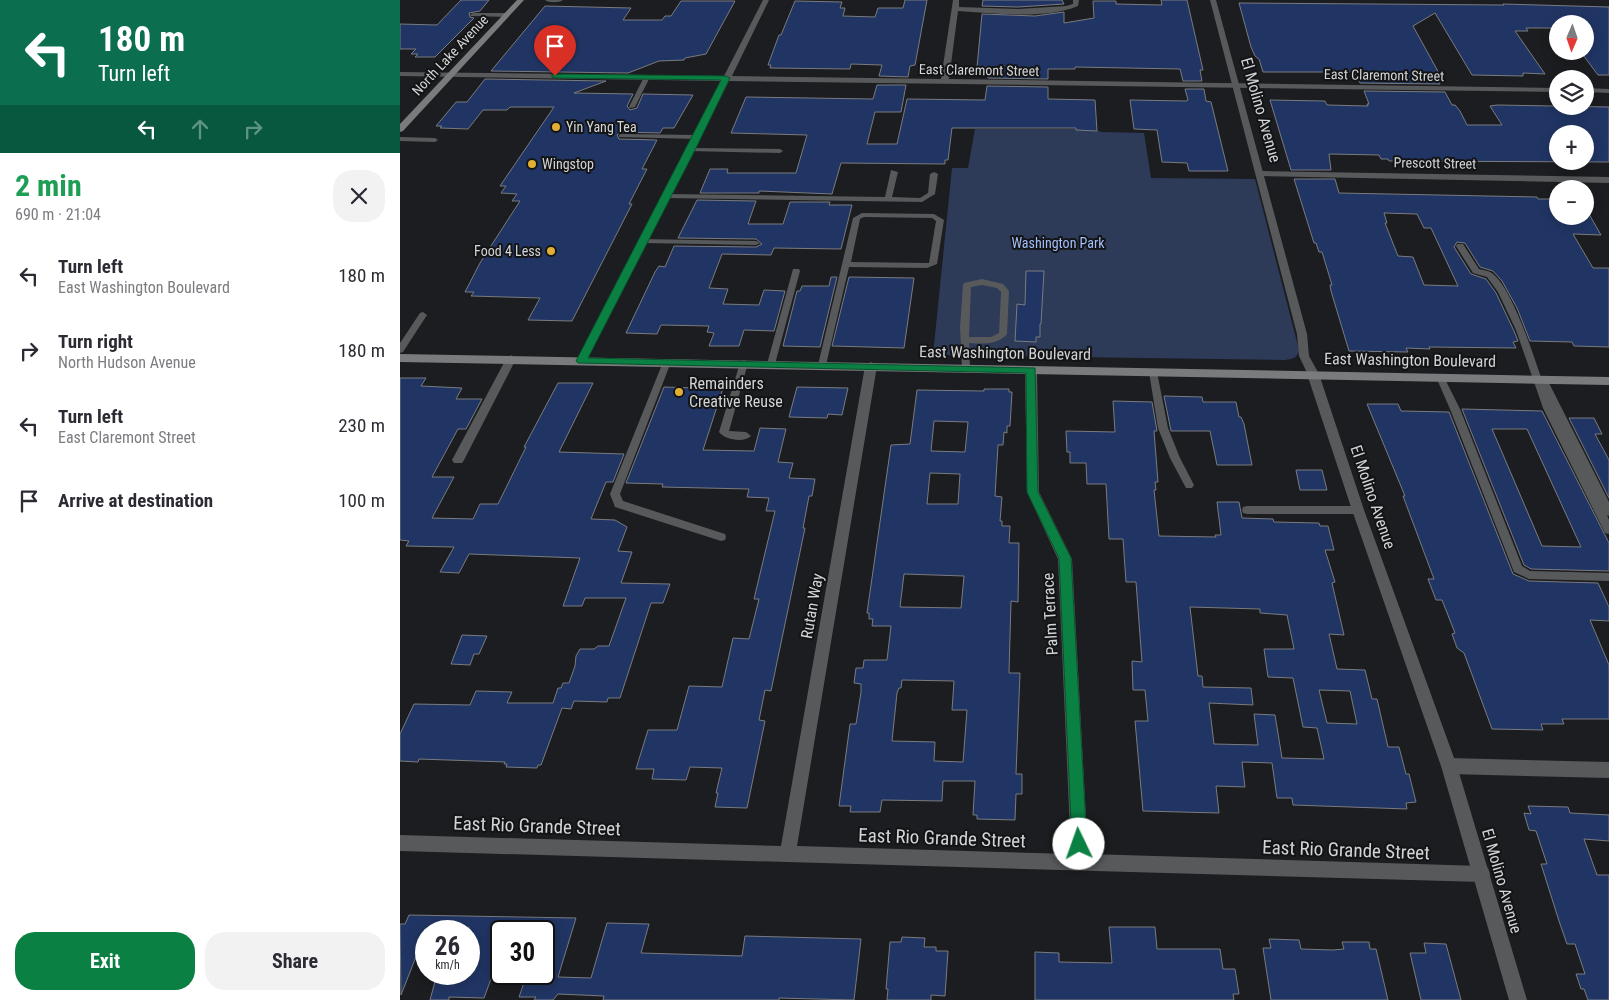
<!DOCTYPE html>
<meta charset="utf-8">
<style>
:root{--surface:#fff;--page:#f2f2f3;--text:#2b2b33;--muted:#7c7c81;--accent:#0b8043}
body{margin:0;font-family:"Roboto Condensed",sans-serif;background:var(--page);color:var(--text);height:100vh;display:flex;flex-direction:column;font-size:19px;white-space:nowrap}
*{box-sizing:border-box;margin:0}
p{font-size:16px;color:var(--muted)}
.icon{flex:none;width:28px;height:28px;fill:none;stroke:currentColor;stroke-width:2;stroke-linecap:round;stroke-linejoin:round}
.map{position:relative;flex:1;overflow:hidden}
.sheet{display:flex;flex-direction:column;background:var(--surface);width:400px}
.sheet>*{flex:none}
.top-card{background:#0b6e4f;color:#fff;overflow:hidden}
.needle{width:32px;rotate:182deg}
.buttons{position:absolute;left:1149px;top:15px;display:grid;gap:10px}
.buttons a{display:grid;place-items:center;width:45px;height:45px;border-radius:50%;background:var(--surface);box-shadow:0 2px 12px #0003;font-size:25px}
.speed{position:absolute;left:15px;top:920px;display:flex;gap:10px;font-size:25px;font-weight:700;text-align:center}
.speed>*{display:grid;place-content:center;width:65px;height:65px;border-radius:50%;background:var(--surface);box-shadow:0 2px 12px #0003;line-height:1}
.speed small{font-size:12px;font-weight:400}
.speed .limit{border:2px solid #111;border-radius:8px;background:#fff;color:#111}
.pin{position:absolute;display:grid;place-items:center;width:42px;height:42px;color:#fff;margin:-51px -21px;border-radius:50% 50% 50% 0;rotate:-45deg;box-shadow:0 0 5px #0007}
.pin .icon{rotate:45deg}
.me{position:absolute;width:55px;margin:-28px;rotate:357deg;stroke-linejoin:round;filter:drop-shadow(0 0 4px #0008)}
.turn{display:flex;align-items:center;gap:18px;height:105px;padding:0 15px;font-size:22px}
.turn .icon{width:65px;height:65px;stroke-width:2.5}
.turn b{display:block;font-size:35px;line-height:42px}
.lanes{display:flex;align-items:center;height:48px;padding:0 15px;background:#0003;justify-content:center;gap:25px;direction:ltr}
.lanes .off{opacity:.35}
.round{display:grid;place-items:center;flex:none;width:52px;height:52px;border-radius:20px;background:var(--page)}
.summary{display:flex;align-items:center;justify-content:space-between;height:85px;padding:0 15px}
h1{font-size:30px;font-weight:700;line-height:38px;color:#1e9e55}
.button{display:flex;gap:10px;margin-top:auto;padding:10px 15px}
.button a{flex:1;height:58px;border-radius:20px;background:var(--accent);color:#fff;font-size:20px;font-weight:700;line-height:58px;text-align:center}
.button a+a{background:var(--page);color:var(--text)}
ul{padding:0;list-style:none}
li{display:flex;align-items:center;gap:15px;height:75px;padding:0 15px}
li div{flex:1}
li b{display:block;font-size:19px}
li em{font-style:normal}
main{display:flex;flex:1;min-height:0}
.map>svg:first-child{display:block}
.green{fill:#2d3b59}
.building{fill:#213564;stroke:#797b7e;fill-rule:evenodd}
.lines{fill:none;stroke-linecap:round;stroke-linejoin:round}
.service{fill:#58595a;fill-rule:evenodd}
.minor{fill:#58595a;fill-rule:evenodd}
.tertiary{fill:#58595a;fill-rule:evenodd}
.secondary{fill:#797b7d;fill-rule:evenodd}
.route{fill:#0b8043;stroke:#07532c}
.poi-dot{fill:#e1af34;stroke:#131416;stroke-width:2}
.labels{text-anchor:middle;dominant-baseline:central;stroke-width:4;stroke-linejoin:round;paint-order:stroke}
.far-street-label{font-size:14px;fill:#d4d5d6;stroke:#131416}
.far-poi-label{font-size:14px;fill:#d4d5d6;stroke:#131416;text-anchor:start}
.far-park-label{font-size:14px;fill:#a2bffd;stroke:#131416}
.street-label{font-size:16px;fill:#d4d5d6;stroke:#131416}
.poi-label{font-size:16px;fill:#d4d5d6;stroke:#131416;text-anchor:start}
.near-street-label{font-size:19px;fill:#d4d5d6;stroke:#131416}
</style>
<main>
<section class="sheet">
<div class="top-card">
<div class="turn"><svg class="icon" aria-label="left" viewBox="0 0 24 24"><path d="M17 20v-9H6M10 6l-5 5 5 5"/></svg><div><b>180 m</b>Turn left</div></div>
<div class="lanes"><svg class="icon" aria-label="left" viewBox="0 0 24 24"><path d="M17 20v-9H6M10 6l-5 5 5 5"/></svg><svg class="icon off" aria-label="ahead" viewBox="0 0 24 24"><path d="M12 20V5M6 11l6-6 6 6"/></svg><svg class="icon off" aria-label="right" viewBox="0 0 24 24"><path d="M7 20v-9h11M14 6l5 5-5 5"/></svg></div>
</div>
<div class="summary"><div><h1>2 min</h1><p>690 m · 21:04</p></div><a class="round"><svg class="icon" aria-label="close" viewBox="0 0 24 24"><path d="M6 6l12 12M18 6L6 18"/></svg></a></div>
<ul>
<li><svg class="icon" aria-label="left" viewBox="0 0 24 24"><path d="M17 20v-9H6M10 6l-5 5 5 5"/></svg><div><b>Turn left</b><p>East Washington Boulevard</p></div><em>180 m</em></li>
<li><svg class="icon" aria-label="right" viewBox="0 0 24 24"><path d="M7 20v-9h11M14 6l5 5-5 5"/></svg><div><b>Turn right</b><p>North Hudson Avenue</p></div><em>180 m</em></li>
<li><svg class="icon" aria-label="left" viewBox="0 0 24 24"><path d="M17 20v-9H6M10 6l-5 5 5 5"/></svg><div><b>Turn left</b><p>East Claremont Street</p></div><em>230 m</em></li>
<li><svg class="icon" aria-label="arrive" viewBox="0 0 24 24"><path d="M6 21V4h12l-3 4 3 4H6"/></svg><div><b>Arrive at destination</b></div><em>100 m</em></li>
</ul>
<div class="button"><a>Exit</a><a>Share</a></div>
</section>
<div class="map">
<svg width="1209" height="1000" viewBox="0 0 1209 1000">
<rect width="100%" height="100%" fill="#1c1d20"/>
<path class="green" d="M575,129H692L702,132L744,133L751,178L855,179L899,350C898,358 892,359 885,360L533,355L552,168H568Z"/>
<path class="building" d="M61,0H89L80,11L69,13L70,17L74,18L35,57H15L18,54H11L16,49H0V24L37,25Z
M505,0H527L515,65L510,66L508,77L479,76L482,65L451,64L450,69L370,68L371,65H368L379,35H381L395,1L442,2L440,8H445L443,16L475,17L478,8H503Z
M583,0H662L664,4L618,7L582,6Z
M761,0H787L803,70H800L802,81H783L780,69L675,67V69H648V79L588,78L589,67H577L582,14L635,16L664,12V23L694,18L693,1H716V4L762,5Z
M281,1H335L306,54L285,58L284,60L259,61L228,73L91,71L145,6L231,8L223,20H262L265,16H271Z
M839,3L1104,5L1103,4L1209,7V75H1198L1180,51H1185V24H1158V28H1126L1128,31H1115L1145,74L1123,73V76L1072,75L1035,13L1013,26L1040,75H1035L1040,84L960,83L954,72H863L859,59L855,56L851,47Z
M85,79L206,81L174,93L233,94L227,106L230,110L237,108L243,94L293,95L274,128H263L260,133L221,132L217,135L219,139L257,140L242,169H247L229,204H232L172,321L128,320L140,298L71,296L74,292H65L80,263L120,201H112L117,194L101,193L106,186H100L154,107H110L107,110H83L68,129L40,128L42,126H36L56,102H67Z
M477,85H506L501,112H475L467,144H497L507,99L585,100L587,86L648,87V99L695,100L697,131L676,130V128H552L548,160H545V164L441,163L432,194L359,191V193H300L310,169H328L327,173H396L407,135L331,133L346,97L473,99Z
M785,89H804L806,101L811,102L828,171H789L787,163L762,162L757,130L734,129L730,100L786,101L788,100Z
M964,91L1045,92L1052,105H1055L1060,111L1067,125H1102L1090,106L1097,105L1209,107V162L989,161L988,159H981L979,155L929,154L931,170H891L870,100L925,101L927,105L968,106L967,104H969ZM1158,134H1185V161H1158Z
M894,179H935L939,193L1137,197L1138,199H1158V216H1185V207L1201,235L1173,234L1193,268H1209V347L1174,346L1172,342L1130,341L1117,308L1102,281L1093,271L1080,267L1065,243L1057,242L1054,247L1071,274L1086,279L1096,293L1114,331L1118,341L1113,342L1116,348L1029,347L1030,349L1006,348L1008,352L949,351L931,291L930,285H932L922,252H919L916,243H914ZM984,213L1017,214L1024,228H1031L1058,286L1024,285L1013,257L998,256L985,223H987Z
M297,200L356,201L348,224H383L390,202H430L429,205H452L441,249L374,248L371,255L322,254L309,288L328,289L323,304L359,305L364,290L385,291L374,331L344,330L339,346H309L314,333L307,332L309,326L261,325L257,334L226,333L255,272L259,266L265,267L274,246L356,247L362,244L356,239L278,238Z
M626,271H644L641,324H640V337H636V342L615,341L617,304L625,305Z
M431,277H437L420,347L383,346L397,291H400L402,286H429Z
M449,277L514,278L504,348L432,346Z
M0,378H26L21,386L62,388L56,399H82L66,429H58L32,477H54L32,518L73,519L80,504H98L126,447H124L158,383H193L159,452L224,454L213,482H206L191,519L215,520L227,527L218,551L232,552L221,583L270,584L263,603H251L220,698H208L207,702L174,701L171,709L162,708L141,765H138L137,768L106,767L107,764H104L105,762L19,759L18,762L0,761V734L14,704L70,705L76,691L112,692L107,703H153L158,688H161L163,683H169L175,666L176,656L180,649H194L198,646H209L226,598H185L182,606H163L180,558L69,554L59,573L40,572L54,547L6,546L9,541L0,540Z
M298,385H324L303,450L354,451L360,428L386,429L378,462L393,463L389,478L415,479L412,496H409L403,528H405L371,691L365,690L359,720L365,721L347,808L315,807L318,793H316L322,768L290,767L286,780L252,779L254,769H236L248,730H277L289,686L322,687L333,638L349,639L359,599H354L375,511H366L369,498L347,497L349,489L262,487L263,484L226,483L264,387L296,388Z
M397,387L448,388L442,415L428,414L427,418L389,417Z
M584,389H609V392H612L610,426H607V433L604,432L603,445H598L595,496L602,497L600,521H602V526H610L609,543H619L618,602L611,601L609,673H620L616,774H622V794H616L615,820L577,819V815H573L575,781H543L542,801L482,800L480,812H450L451,806H439L450,724H456L461,692V684L454,683L456,668H463L464,660H487L491,626H472L473,619H469V613H467L491,445L510,444L517,390L584,391ZM534,421L568,422L565,452L531,451ZM530,473L560,474L558,504H527ZM504,574L564,576L561,608L500,607ZM502,680L554,681L552,710H567L563,762L534,761L535,742L492,741L497,693L499,688H501Z
M764,396L802,397L803,402H836L839,417H841L844,424L852,465H817L810,431H771Z
M713,401L752,402L757,431H754L758,482H755L756,490H754L759,536L816,537L815,535H821L817,502H839L842,518L873,519L874,522L919,523L920,526H928L934,550H925L935,582L932,583L944,635L929,634L937,669L965,670L972,699H977L988,747H999L1006,774H1009L1016,802L1006,803L1007,809L893,805L892,798H877L872,763L842,762L845,787L816,786L819,813L743,811L735,721H748L745,690H733L732,661L742,662L736,582H726L723,539H709L706,484H687L686,463H670V452H667L666,431L715,432ZM790,607L860,609V613L887,615L894,649H864L868,677L893,678L903,727L917,728L924,759L882,758L875,715L854,714L858,745L814,744L809,703L853,705L851,688L803,687L802,676H798ZM919,690L950,691L957,724L927,723Z
M967,404H998L1001,411L1049,412L1113,574L1129,581L1198,583L1209,607V621L1190,620L1209,665V719H1162L1164,724H1141L1143,730L1092,729L1064,653L1057,648L1052,634L1055,633L1042,600H1036L1028,579H1034L1003,496H1005Z
M1062,409L1142,411L1209,543V571L1131,569L1124,565ZM1092,429H1127L1181,547L1142,546Z
M1169,418H1194L1202,434H1195L1209,460V498Z
M896,470H922L927,490H900Z
M62,635L87,636L79,654H74L70,665L51,664Z
M1128,806L1168,807L1170,813L1209,815V841L1184,839L1197,875H1209V1000H1188L1184,989H1181L1176,974H1185L1175,944H1167L1159,921L1141,864H1147L1136,831L1129,830L1124,813L1131,814Z
M9,915L176,918L158,977L191,978L207,923L249,924L241,953L342,956L345,936L461,939L454,1000L379,998V1000H203L204,996L158,994L153,1000H134L136,997H119L127,974H144V931H101V980L91,979L84,998L49,997V1000H30L37,974H69V927L53,931H26V938L23,939L1,995L0,924H5Z
M709,927H755L757,949H820L823,969H835L839,994H833L834,1000H635V952L659,953V962L712,963Z
M502,937L525,938L524,947H536V951H548L545,996L531,995V1000H487L488,989H486L490,942H501Z
M869,939L899,940L901,949L933,950L944,949L942,942H969L970,949H976L988,1000H871L863,948H871Z
M1024,943L1046,944L1061,1000H1021L1010,953H1026Z"/>
<g class="lines">
<path class="service" d="M145,0H163C159,3 149,3 145,0Z
M73,13H106L109,15L106,17L71,16L70,15Z
M247,75L250,77L235,107L230,108L229,107L244,77Z
M221,134L297,135L300,137L297,139L219,137V135Z
M0,137L35,138L38,140L35,142L0,141Z
M291,148L380,149L383,151L380,153L289,151L288,150Z
M491,170L498,172L492,197L520,198L528,193L530,174L534,172L538,174L535,194L522,202L266,198L262,196L266,194L485,197Z
M462,213L534,214L544,220L537,264L527,268L449,267L426,365L422,368L418,365L453,218ZM464,217L532,218L536,221L529,263L451,262L460,219Z
M240,239L356,241L360,243L356,245L243,243H240Z
M1057,244H1063L1079,269C1083,270 1090,271 1093,274C1113,290 1134,357 1143,383H1149L1150,385L1209,502V516L1207,515L1209,520V534L1205,533L1143,408L1116,330L1098,292L1087,277L1073,273L1056,246Z
M393,269H399L400,271L375,364L371,367L367,364Z
M582,279L603,284L609,291L607,334C598,345 582,344 569,343L570,368L566,371L562,368L560,327L563,285L564,283ZM582,285L597,288L601,292L599,333L591,337H569L571,287Z
M23,312L27,315L3,352L0,353V343L20,313Z
M267,359L271,362L220,494L223,501L325,534L326,537L325,540L321,541L215,507L210,494L263,362Z
M344,360L348,363L329,431L346,432L351,436C344,443 325,440 319,432L340,363Z
M753,369L757,372L768,428L780,458L794,485L792,488H786L770,458L758,428L749,372Z
M1040,374L1044,377L1060,409L1122,566L1130,571L1209,573V581L1129,579L1114,572L1050,409L1036,377Z
M847,506H958L962,507L963,510L962,513L958,514H847L843,513L842,510L843,507Z"/>
<path class="minor" d="M363,0H369L332,76L541,79L553,0H559V7L618,9L666,6L673,4V0H679L678,6C645,20 594,13 558,11L549,79L1158,88V92L329,81L186,361L185,364H177L176,361L322,81L0,76V72L324,76Z
M1185,88L1209,89V93L1185,92Z
M861,171L1209,177V183L858,176V172Z
M902,330L907,334L909,356L919,374L913,378L909,377L899,356L897,334Z
M111,355L116,359L64,460L62,463H54L52,460L106,359Z
M471,362L477,366L397,846L671,854L658,559L627,492L625,370L631,366L637,370L639,492L672,559L688,854L1082,866L1088,868L1090,874L1088,880L1082,882L0,851V835L381,846L465,366Z
M1049,758L1209,762V778L1049,774L1044,771L1041,766L1044,761Z"/>
<path class="tertiary" d="M810,0H816L907,334L906,337L902,338L897,334Z
M913,370L919,374L964,510L1057,766L1127,1000H1109L1041,766L952,510L907,374Z"/>
<path class="secondary" d="M117,0H124L3,131L0,132V124Z
M0,354L1209,377V385L0,362Z"/>
</g>
<path class="route" d="M152,74L326,76L330,78L295,150L188,358L635,368L638,492L671,558L687,844L684,849L679,852L674,849L672,844L659,558L627,492L626,373L178,363L176,361L321,80L155,78L152,77Z"/>
<g class="poi-dot">
<circle cx="156" cy="127" r="5"/>
<circle cx="132" cy="164" r="5"/>
<circle cx="151" cy="251" r="5"/>
<circle cx="279" cy="392" r="5"/>
</g>
<g class="labels">
<g class="far-street-label">
<text transform="translate(50 55) rotate(-47)">North Lake Avenue</text>
<text transform="translate(579 70) rotate(1)">East Claremont Street</text>
<text transform="translate(984 75) rotate(1)">East Claremont Street</text>
<text transform="translate(1035 163) rotate(1)">Prescott Street</text>
</g>
<g class="far-poi-label">
<text x="166" y="127">Yin Yang Tea</text>
<text x="142" y="164">Wingstop</text>
<text x="141" y="251" text-anchor="end">Food 4 Less</text>
</g>
<g class="far-park-label">
<text x="658" y="243">Washington Park</text>
</g>
<g class="street-label">
<text transform="translate(861 110) rotate(74)">El Molino Avenue</text>
<text transform="translate(605 353) rotate(1)">East Washington Boulevard</text>
<text transform="translate(1010 360) rotate(1)">East Washington Boulevard</text>
<text transform="translate(973 497) rotate(71)">El Molino Avenue</text>
<text transform="translate(412 606) rotate(-80)">Rutan Way</text>
<text transform="translate(650 614) rotate(-93)">Palm Terrace</text>
<text transform="translate(1102 881) rotate(74)">El Molino Avenue</text>
</g>
<g class="poi-label">
<text x="289" y="383">Remainders<tspan x="289" dy="18">Creative Reuse</tspan></text>
</g>
<g class="near-street-label">
<text transform="translate(137 826) rotate(2)">East Rio Grande Street</text>
<text transform="translate(542 838) rotate(2)">East Rio Grande Street</text>
<text transform="translate(946 850) rotate(2)">East Rio Grande Street</text>
</g>
</g>
</svg>
<div class="buttons">
<a><svg class="needle" viewBox="-14 -14 28 28"><path d="M0-13l5 13h-10z" fill="#e53935"/><path d="M0 13l5-13h-10z" fill="#7c7c81"/></svg></a>
<a><svg class="icon" aria-label="layers" viewBox="0 0 24 24"><path d="M12 4l9 5-9 5-9-5zM3 14l9 5 9-5"/></svg></a>
<a>+</a>
<a>−</a>
</div>
<div class="speed"><div>26<small>km/h</small></div><div class="limit">30</div></div>
<div class="pin" style="left:155px;top:76px;background:#d93025"><svg class="icon" aria-label="arrive" viewBox="0 0 24 24"><path d="M6 21V4h12l-3 4 3 4H6"/></svg></div>
<svg class="me" style="left:679px;top:844px" viewBox="-20 -20 40 40"><circle r="19" fill="#fff"/><path d="M0-13L10 11 0 6-10 11z" fill="#0b8043"/></svg>
</div>
</main>
